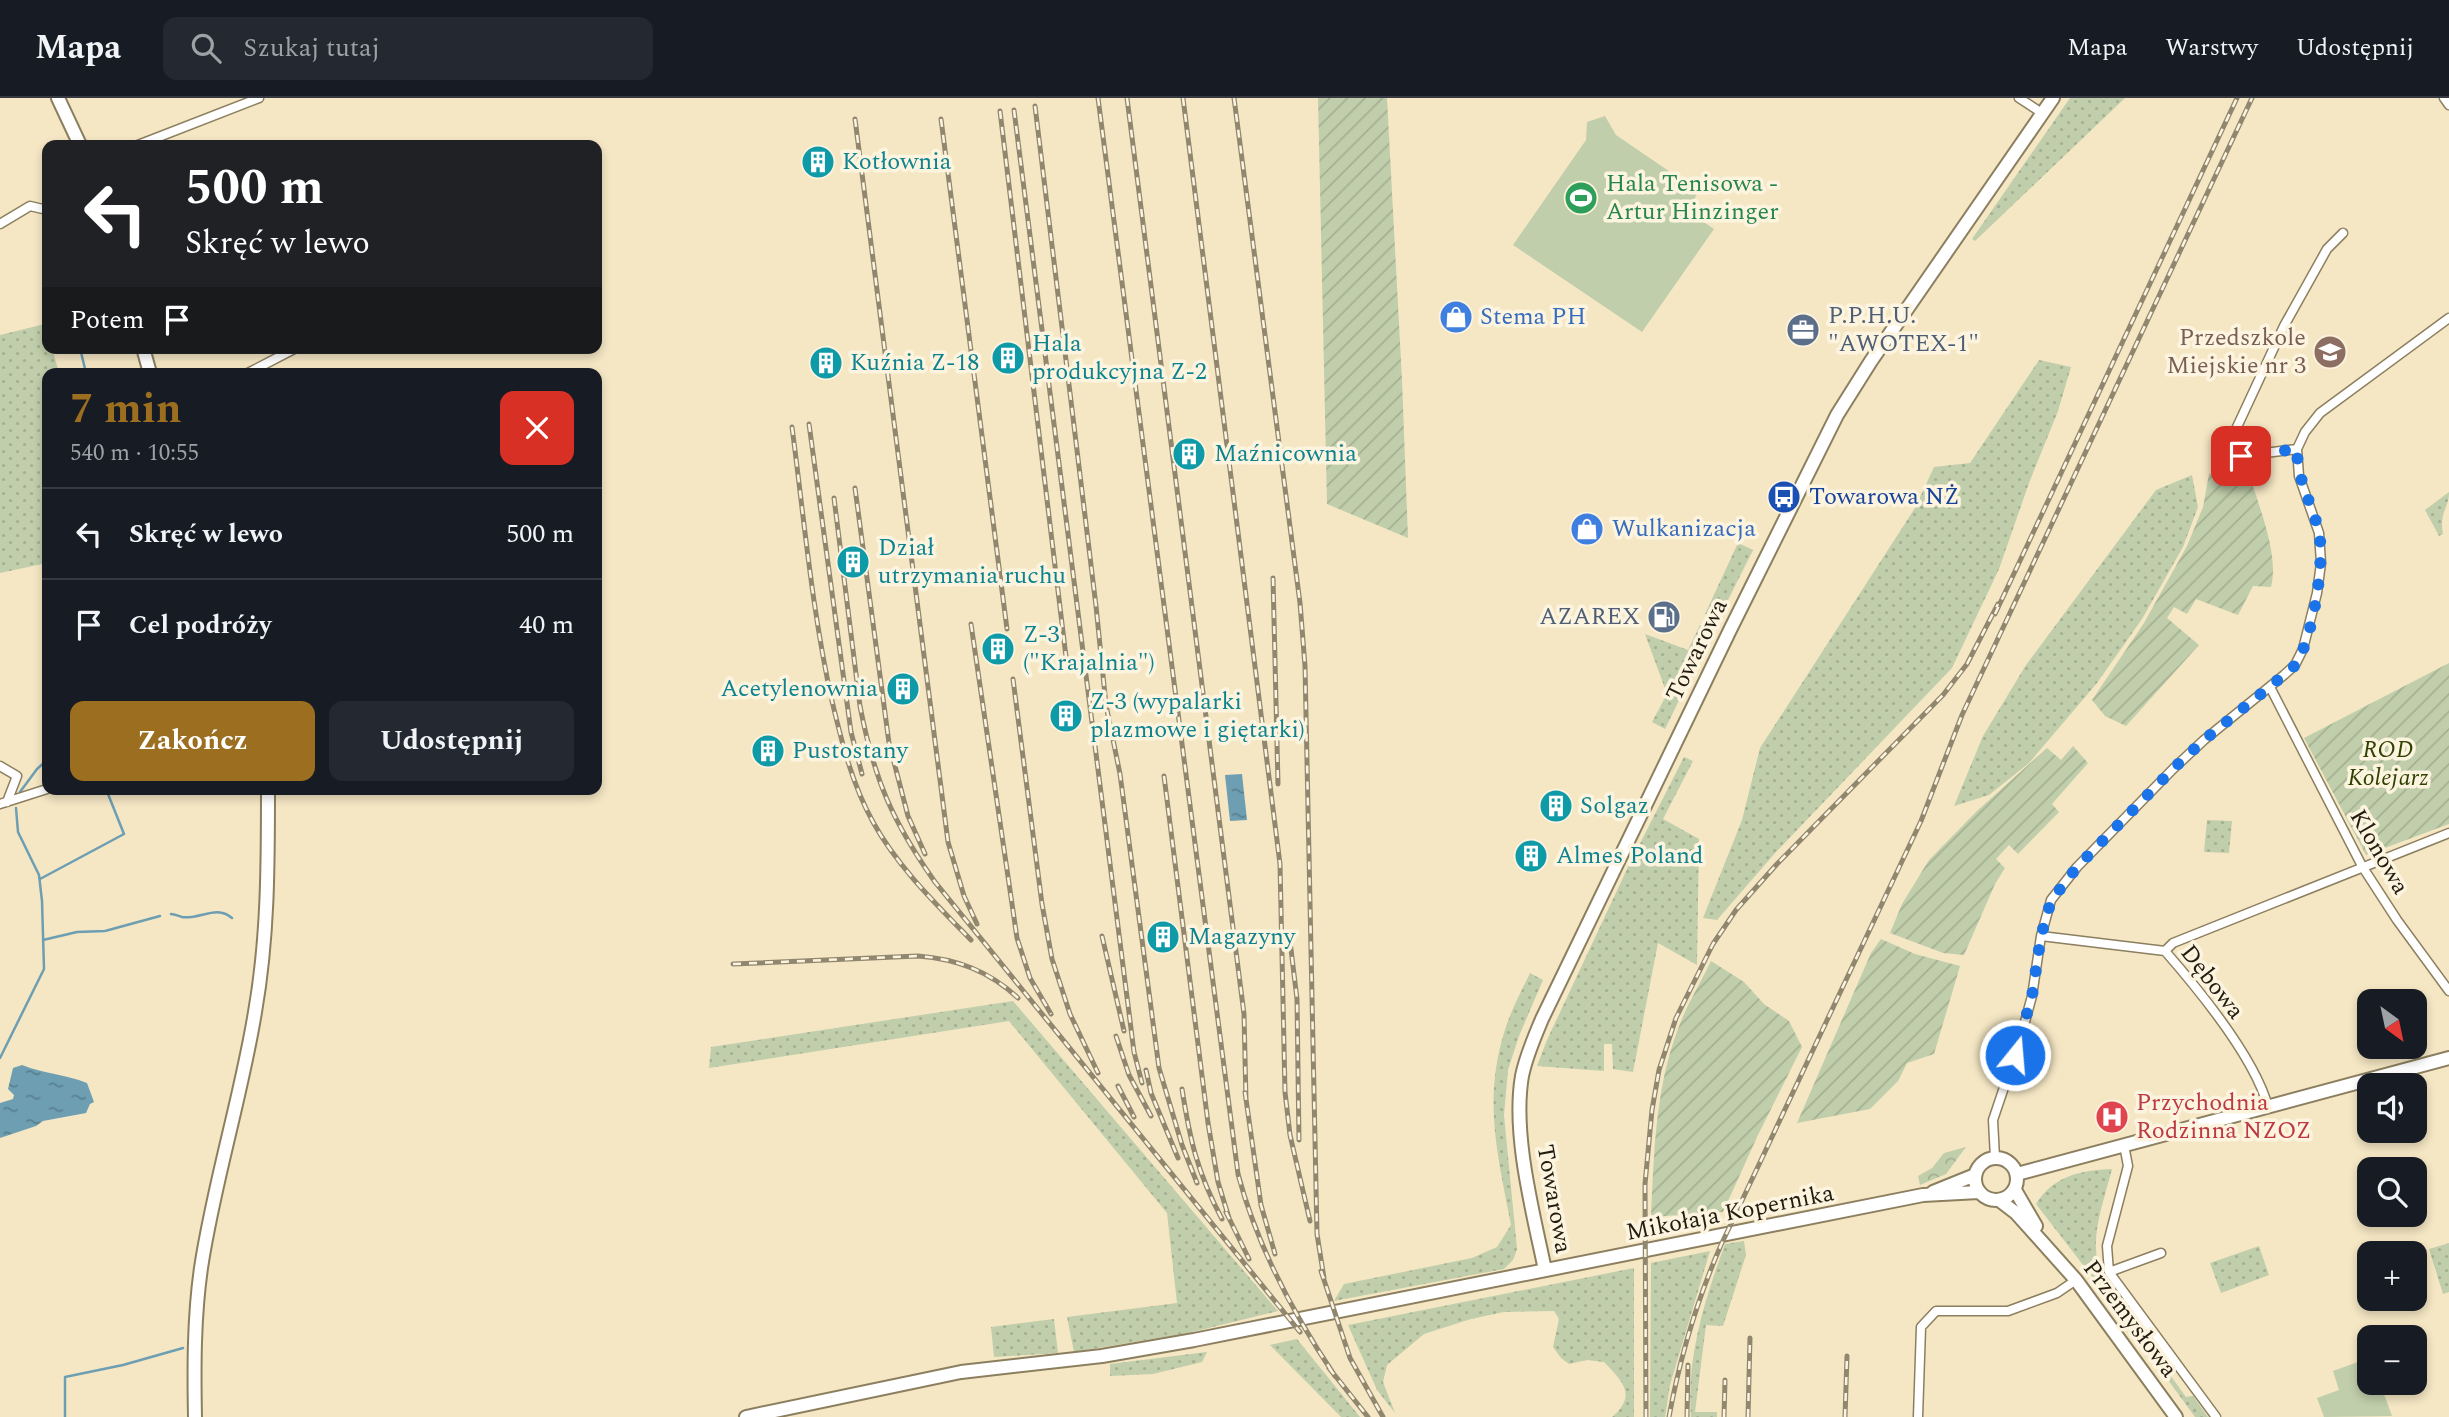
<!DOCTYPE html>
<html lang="pl">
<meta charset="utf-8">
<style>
:root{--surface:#171b24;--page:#242831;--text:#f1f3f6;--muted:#9ea1a6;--line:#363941;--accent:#9c6e1f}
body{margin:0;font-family:Spectral,serif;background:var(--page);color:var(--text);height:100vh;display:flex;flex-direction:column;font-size:26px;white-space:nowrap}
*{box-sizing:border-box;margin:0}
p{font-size:23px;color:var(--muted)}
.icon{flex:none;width:38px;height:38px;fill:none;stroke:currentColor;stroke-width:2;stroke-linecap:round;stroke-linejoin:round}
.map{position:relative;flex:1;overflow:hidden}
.panel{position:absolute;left:42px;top:270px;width:560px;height:427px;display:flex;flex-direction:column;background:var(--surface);border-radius:14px;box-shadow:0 4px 10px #0003}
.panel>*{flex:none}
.top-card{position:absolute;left:42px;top:42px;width:560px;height:214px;border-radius:14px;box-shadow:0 4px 10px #0003;background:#202124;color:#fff;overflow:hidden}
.needle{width:46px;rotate:147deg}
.controls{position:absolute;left:2357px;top:891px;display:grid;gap:14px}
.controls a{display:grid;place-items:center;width:70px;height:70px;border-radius:14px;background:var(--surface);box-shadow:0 4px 10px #0003;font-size:35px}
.pin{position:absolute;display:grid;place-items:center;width:60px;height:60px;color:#fff;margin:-30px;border-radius:14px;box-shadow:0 4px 10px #0006}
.me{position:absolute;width:77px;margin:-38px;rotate:17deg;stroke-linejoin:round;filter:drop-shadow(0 0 5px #0008)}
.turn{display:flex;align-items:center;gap:24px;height:147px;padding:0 28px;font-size:32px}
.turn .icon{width:91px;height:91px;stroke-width:2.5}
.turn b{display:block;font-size:49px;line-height:60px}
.then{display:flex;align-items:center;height:66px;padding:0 28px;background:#0003;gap:14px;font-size:26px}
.round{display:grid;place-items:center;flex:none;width:74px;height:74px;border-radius:14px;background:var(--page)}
.summary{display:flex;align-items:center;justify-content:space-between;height:119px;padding:0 28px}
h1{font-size:42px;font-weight:700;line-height:52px;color:var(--accent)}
.primary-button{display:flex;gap:14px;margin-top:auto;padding:14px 28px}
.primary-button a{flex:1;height:80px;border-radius:14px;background:var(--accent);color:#fff;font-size:28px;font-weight:700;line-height:80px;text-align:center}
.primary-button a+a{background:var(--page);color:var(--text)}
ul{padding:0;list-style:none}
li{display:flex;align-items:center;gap:21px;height:91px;padding:0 28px;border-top:2px solid var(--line)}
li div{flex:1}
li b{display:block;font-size:26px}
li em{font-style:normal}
header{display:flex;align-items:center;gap:42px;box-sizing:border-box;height:98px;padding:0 35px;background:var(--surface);border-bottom:2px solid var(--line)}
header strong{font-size:33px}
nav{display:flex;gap:38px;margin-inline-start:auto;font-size:24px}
.search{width:490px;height:63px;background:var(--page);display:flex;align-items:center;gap:18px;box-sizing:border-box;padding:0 24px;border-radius:14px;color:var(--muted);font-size:26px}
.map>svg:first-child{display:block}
.grass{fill:url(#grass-dots)}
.forest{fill:url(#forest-crowns)}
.garden{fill:url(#garden-furrows)}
.pitch{fill:#c0ceab}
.water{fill:url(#water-ripples)}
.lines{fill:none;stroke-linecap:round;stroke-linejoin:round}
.stream{stroke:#6d9eb2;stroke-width:2.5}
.street-casing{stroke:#8c7f5f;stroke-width:11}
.secondary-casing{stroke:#8c7f5f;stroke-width:16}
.street{stroke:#fff;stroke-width:8}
.secondary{stroke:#fff;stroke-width:12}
.rail-casing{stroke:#91876f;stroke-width:5}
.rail{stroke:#fdf4df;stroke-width:2.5;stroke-dasharray:8;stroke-linecap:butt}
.route{stroke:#1a73e8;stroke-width:12;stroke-dasharray:0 21.6}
.labels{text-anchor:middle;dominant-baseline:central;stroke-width:7;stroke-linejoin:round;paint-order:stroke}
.culture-label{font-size:24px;fill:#0d838f;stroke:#fdf4df;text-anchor:start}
.leisure-label{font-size:24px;fill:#27864d;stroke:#fdf4df;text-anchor:start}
.service-label{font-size:24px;fill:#4e5e75;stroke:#fdf4df;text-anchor:start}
.shop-label{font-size:24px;fill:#366cbe;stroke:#fdf4df;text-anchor:start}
.education-label{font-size:24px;fill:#785e54;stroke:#fdf4df;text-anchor:end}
.transit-label{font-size:24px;fill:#164399;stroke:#fdf4df;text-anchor:start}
.street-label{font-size:24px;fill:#211c0f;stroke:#fdf4df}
.park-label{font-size:24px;font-style:italic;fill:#2e4100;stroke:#fdf4df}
.health-label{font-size:24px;fill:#be3a42;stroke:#fdf4df;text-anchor:start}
</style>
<header>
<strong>Mapa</strong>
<div class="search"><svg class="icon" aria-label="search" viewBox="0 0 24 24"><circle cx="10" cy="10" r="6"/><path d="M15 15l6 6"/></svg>Szukaj tutaj</div>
<nav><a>Mapa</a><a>Warstwy</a><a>Udostępnij</a></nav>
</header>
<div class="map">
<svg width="2449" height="1319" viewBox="0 0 2449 1319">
<defs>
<pattern id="grass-dots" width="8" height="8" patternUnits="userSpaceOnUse" patternTransform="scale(1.75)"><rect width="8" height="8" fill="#c0ceab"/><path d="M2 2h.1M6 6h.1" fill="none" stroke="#a5b092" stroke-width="1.8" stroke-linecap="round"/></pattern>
<pattern id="forest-crowns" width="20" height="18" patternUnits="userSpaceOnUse" patternTransform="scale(1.75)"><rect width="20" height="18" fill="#c0ceab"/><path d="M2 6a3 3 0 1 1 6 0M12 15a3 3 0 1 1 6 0" fill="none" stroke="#a5b092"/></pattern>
<pattern id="garden-furrows" width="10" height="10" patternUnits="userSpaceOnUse" patternTransform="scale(1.75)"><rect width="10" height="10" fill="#c0ceab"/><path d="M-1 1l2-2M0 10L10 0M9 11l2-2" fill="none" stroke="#a5b092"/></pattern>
<pattern id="water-ripples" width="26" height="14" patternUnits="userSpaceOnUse" patternTransform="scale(1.75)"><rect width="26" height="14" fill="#6d9eb2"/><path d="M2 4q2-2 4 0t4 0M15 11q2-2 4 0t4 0" fill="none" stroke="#59808f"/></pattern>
</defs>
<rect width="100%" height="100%" fill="#f5e7c4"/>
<path class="grass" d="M2070,0H2125L1975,143L1972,141Z
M45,226L47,250H52L59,275H47V465L0,475V237Z
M2039,262L2071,269L2058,313L2029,385L1999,471L1952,570L1776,754L1717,822L1703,820L1742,722L1760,650L1915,410L1934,369L1970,365Z
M2192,377L2198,409L2183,449L2142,521L2097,585L2029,665L1989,697L1954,708L1983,638L2026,567L2156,392Z
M2449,394C2449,411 2439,413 2443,436L2439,438L2425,412Z
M1738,445L1753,452L1718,522L1705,516Z
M1700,527L1713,533L1665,631L1652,624L1667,596L1645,536L1688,552Z
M1684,659L1693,663L1663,721L1699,741L1697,867L1658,845L1633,974L1613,971L1612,946H1604V973L1537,968L1547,942L1628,769Z
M2207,722L2232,723L2229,755L2204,754Z
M1530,875L1543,882L1519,938L1508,972L1504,1017L1517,1151L1513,1162L1504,1171L1334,1203L1344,1186L1472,1160L1497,1149L1511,1127C1498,1059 1483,1004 1504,935C1510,914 1521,894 1530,875Z
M1013,903L1278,1213L1188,1235L1074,1254L1067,1219L1177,1205L1167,1115L1009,923L709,970L711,949Z
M2112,1071C2101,1114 2082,1156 2112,1195L2118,1192L2141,1225L2137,1231L2186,1299L2193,1298L2208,1319H2195L2147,1253L2122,1212L2107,1198L2036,1106C2053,1078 2081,1072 2112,1071Z
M1744,1143L1746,1157L1723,1228L1706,1227L1695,1314H1717V1319H1691C1686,1259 1705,1201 1725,1146Z
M2449,1145V1194L2443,1196L2429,1151Z
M2259,1148L2269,1177L2221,1195L2210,1165Z
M1710,1153L1670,1287L1665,1319H1650L1651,1165Z
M1634,1170V1319H1612C1638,1297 1622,1283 1604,1264L1587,1262L1569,1266L1561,1260L1553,1249L1559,1221L1554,1213L1504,1214L1471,1221L1424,1236L1387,1267L1383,1284L1395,1315L1377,1292L1348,1227Z
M1054,1221L1058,1255L994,1259L991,1229Z
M1297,1241L1360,1319H1341L1270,1247Z
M1207,1254L1202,1264L1153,1276L1110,1278V1266Z"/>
<path class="forest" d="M1966,1049L1946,1076L1920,1087L1918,1078L1932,1070L1944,1055Z"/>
<path class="garden" d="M1318,0H1387L1402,282L1408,440L1327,406Z
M2267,365L2266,381L2252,385C2261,414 2279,459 2271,489L2253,488L2238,517L2196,501L2187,516L2174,509L2167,520L2199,547L2126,628L2105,618L2092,602L2144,525L2187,448L2203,409L2209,376Z
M2449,565V726L2366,757L2304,640Z
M2073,648L2088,665L2052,706L2059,714L2018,756L2009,747L1996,761L2005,770L1995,786L1964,857L1943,855L1890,835L1902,806L1929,762L1977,713L2047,650L2061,662Z
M1881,841L1915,856L1960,868L1934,956L1907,965L1898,983L1870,1011L1797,1025L1871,855Z
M1711,863L1744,884L1764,906L1789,923L1802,949L1758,1037L1723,1114L1651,1119C1654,1057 1655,991 1678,931C1686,908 1700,886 1711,863Z"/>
<path class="pitch" d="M1605,18L1616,37L1698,93L1689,114L1714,131L1642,234L1513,147L1586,42L1587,24Z
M2369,1260L2370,1284L2380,1285L2392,1318L2324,1319L2317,1300L2339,1292L2333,1273Z"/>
<path class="water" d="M1242,676L1247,722L1230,723L1225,677Z
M22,967C44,976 65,976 87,985L94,1004L90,1006L86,1015L43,1023L36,1028L0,1040V1005L13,1001L14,997L8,991L13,970Z"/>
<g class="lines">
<path class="stream" d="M80,250L86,275
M20,694L37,671L47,662
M40,781L124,736L106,691
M171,816C175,816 178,818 182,819C200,822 216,806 232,820
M43,842L77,834L105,833L160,818
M0,960L44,871L42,803L39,777L18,734L16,710
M65,1319V1279L123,1267L183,1250"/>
<defs>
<path id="street" d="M2019,0L2042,15
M2444,0L2449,7
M138,47L259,0
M0,126L30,108L47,112
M248,275L296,250
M2297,351L2241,358L2236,356L2230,344L2284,228L2327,151L2343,135
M2270,589L2362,768L2397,822L2449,893
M0,668L17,678L7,704
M0,706L47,691
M2041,838L2165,853C2199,892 2255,960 2268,1009
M2165,853L2173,845L2449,735
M2124,1047L2128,1068L2107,1148L2109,1174L2216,1319
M1995,1060L1993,1022L2020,942L2032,898L2041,838L2051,802L2077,769L2174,670L2204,642L2284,577L2295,567L2303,551L2317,495L2321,465L2319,435L2299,378L2297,351L2305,334L2320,315L2449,220
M2109,1174L2161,1155
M1918,1319L1921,1229L1936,1213H2008L2057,1195L2076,1182"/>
<path id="secondary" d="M58,0L80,47
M143,250L150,275
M1975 1081a21 21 0 1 1 42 0a21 21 0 1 1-42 0Z
M2017,1076L2449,960
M2015,1092L2036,1128
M1933,1094L1975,1077
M1999,1102L2016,1115L2076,1182L2176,1319
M1545,1172C1533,1114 1512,1036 1522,978C1526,958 1534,940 1542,921L1730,532L1837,317L1871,263L2053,0
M195,1319C194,1269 194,1219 201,1170C214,1084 241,1000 255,914C268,840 268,767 268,691
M746,1319L961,1274L1102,1258L1194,1242L1923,1097L1979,1094"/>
</defs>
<use href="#street" class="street-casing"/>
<use href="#secondary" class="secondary-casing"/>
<use href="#street" class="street"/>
<use href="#secondary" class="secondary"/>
<defs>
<path id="rail" d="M1098,0L1238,1076C1257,1148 1294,1217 1335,1278
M1127,0L1244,916L1246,1002
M1183,0L1280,766L1285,994L1290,1037L1310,1123
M1234,0L1300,505L1305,568L1317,1136L1324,1180
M1035,8L1096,508L1106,607L1120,676L1159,970L1182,1047L1197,1085
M1014,12L1134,954L1142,985
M1000,13L1067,567
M855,21L948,744L964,798L977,826
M941,21L1007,531
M809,326L851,634L862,676
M792,329C804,420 812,513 832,603C842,645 852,686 873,724C897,768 936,806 971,842
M855,390L889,645L908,718L925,756
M834,400L860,608C874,681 892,723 935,784L1300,1234
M1273,480L1278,686
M1995,516L2237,0
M971,526L1017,840L1030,880L1051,916
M1013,581L1042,806L1052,861L1070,916L1098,975
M1164,678L1208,1025L1218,1084L1229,1120
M1102,838L1124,933
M1290,843L1297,901L1299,1042
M733,866L918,858C957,861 989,873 1018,900
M1116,938L1129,977L1151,1018
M1146,972L1151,995L1178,1060
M1118,988L1134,1019
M1182,991C1190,1042 1197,1074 1222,1121
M1245,994L1261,1107L1275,1156
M1226,1114L1249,1161
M1321,1173L1350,1260L1383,1319
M1329,1270L1368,1319
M1646,1319L1645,1086L1652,1012L1659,972L1676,920L1713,846L1736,812L1777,766L1943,597L1967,566L1998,506
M1669,1319C1680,1259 1697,1202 1721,1147L1921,723L1962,617L2252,0
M1687,1319L1688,1267
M1724,1319L1725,1282
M1748,1319L1750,1240
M1845,1319L1847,1258"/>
</defs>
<use href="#rail" class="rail-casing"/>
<use href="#rail" class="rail"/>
</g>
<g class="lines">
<path class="route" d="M2015,957L2032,898L2041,838L2051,803L2077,769L2174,670L2204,642L2284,577C2288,574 2293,570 2296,566C2313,539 2325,465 2319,434C2312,405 2297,383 2297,351L2241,358"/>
</g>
<defs>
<symbol id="building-disc" viewBox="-11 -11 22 22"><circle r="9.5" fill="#0f9aa8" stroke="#fdf4df"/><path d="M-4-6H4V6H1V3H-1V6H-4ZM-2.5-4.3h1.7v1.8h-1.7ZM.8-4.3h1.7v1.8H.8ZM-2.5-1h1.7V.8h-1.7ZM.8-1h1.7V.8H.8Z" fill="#fff"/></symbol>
<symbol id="stadium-disc" viewBox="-11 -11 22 22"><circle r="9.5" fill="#2e9e5b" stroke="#fdf4df"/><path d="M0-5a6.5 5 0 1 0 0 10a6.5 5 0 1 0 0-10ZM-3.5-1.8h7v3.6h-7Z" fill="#fff"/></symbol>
<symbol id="shop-disc" viewBox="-11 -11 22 22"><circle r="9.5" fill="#3f7fe0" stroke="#fdf4df"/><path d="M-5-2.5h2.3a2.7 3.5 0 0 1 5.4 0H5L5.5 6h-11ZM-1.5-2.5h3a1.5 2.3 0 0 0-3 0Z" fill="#fff"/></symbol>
<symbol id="office-disc" viewBox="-11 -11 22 22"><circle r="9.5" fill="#5c6f8a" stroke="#fdf4df"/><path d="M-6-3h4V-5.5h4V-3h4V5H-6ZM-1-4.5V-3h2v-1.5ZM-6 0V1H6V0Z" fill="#fff"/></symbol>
<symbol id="school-disc" viewBox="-11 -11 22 22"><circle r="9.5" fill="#8d6e63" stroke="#fdf4df"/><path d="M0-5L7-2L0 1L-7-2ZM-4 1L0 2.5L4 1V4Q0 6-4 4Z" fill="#fff"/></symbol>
<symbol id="bus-disc" viewBox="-11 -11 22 22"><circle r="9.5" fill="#1a4fb4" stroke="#fdf4df"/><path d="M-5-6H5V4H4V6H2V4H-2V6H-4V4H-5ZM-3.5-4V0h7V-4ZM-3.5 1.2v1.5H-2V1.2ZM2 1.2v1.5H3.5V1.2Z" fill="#fff"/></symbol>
<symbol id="fuel-disc" viewBox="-11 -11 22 22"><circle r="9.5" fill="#5c6f8a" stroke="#fdf4df"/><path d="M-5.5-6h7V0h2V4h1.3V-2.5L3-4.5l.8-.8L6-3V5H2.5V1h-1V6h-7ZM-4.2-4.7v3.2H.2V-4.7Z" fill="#fff"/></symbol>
<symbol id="hospital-disc" viewBox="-11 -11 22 22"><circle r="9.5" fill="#e0444e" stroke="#fdf4df"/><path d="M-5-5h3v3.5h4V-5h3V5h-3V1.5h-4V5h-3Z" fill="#fff"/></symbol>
</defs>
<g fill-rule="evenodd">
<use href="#building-disc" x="799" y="45" width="38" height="38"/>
<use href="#stadium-disc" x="1562" y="81" width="38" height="38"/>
<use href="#shop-disc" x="1437" y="200" width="38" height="38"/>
<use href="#office-disc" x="1784" y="213" width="38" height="38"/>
<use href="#school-disc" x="2311" y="235" width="38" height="38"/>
<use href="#building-disc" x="989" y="241" width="38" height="38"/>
<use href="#building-disc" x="807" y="246" width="38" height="38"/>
<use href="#building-disc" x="1170" y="337" width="38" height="38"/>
<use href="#bus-disc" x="1765" y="380" width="38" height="38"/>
<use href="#shop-disc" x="1568" y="412" width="38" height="38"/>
<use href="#building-disc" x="834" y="445" width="38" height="38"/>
<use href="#fuel-disc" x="1645" y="500" width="38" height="38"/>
<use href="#building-disc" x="979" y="532" width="38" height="38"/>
<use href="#building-disc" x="884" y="572" width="38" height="38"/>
<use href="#building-disc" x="1047" y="599" width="38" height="38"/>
<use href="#building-disc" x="749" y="634" width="38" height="38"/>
<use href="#building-disc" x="1537" y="689" width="38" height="38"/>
<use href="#building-disc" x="1512" y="739" width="38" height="38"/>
<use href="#building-disc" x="1144" y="820" width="38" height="38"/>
<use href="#hospital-disc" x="2093" y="1000" width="38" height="38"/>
</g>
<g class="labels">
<g class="culture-label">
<text x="842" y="64">Kotłownia</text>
<text x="1032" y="246">Hala<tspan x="1032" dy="28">produkcyjna Z-2</tspan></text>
<text x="850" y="265">Kuźnia Z-18</text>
<text x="1214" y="356">Maźnicownia</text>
<text x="878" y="450">Dział<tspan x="878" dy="28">utrzymania ruchu</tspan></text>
<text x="1023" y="537">Z-3<tspan x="1023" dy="28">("Krajalnia")</tspan></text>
<text x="878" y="591" text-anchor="end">Acetylenownia</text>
<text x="1090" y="604">Z-3 (wypalarki<tspan x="1090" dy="28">plazmowe i giętarki)</tspan></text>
<text x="792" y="653">Pustostany</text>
<text x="1580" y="708">Solgaz</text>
<text x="1556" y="758">Almes Poland</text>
<text x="1188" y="839">Magazyny</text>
</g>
<g class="leisure-label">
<text x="1606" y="86">Hala Tenisowa -<tspan x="1606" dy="28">Artur Hinzinger</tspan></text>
</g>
<g class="service-label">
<text x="1828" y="218">P.P.H.U.<tspan x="1828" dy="28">"AWOTEX-1"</tspan></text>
<text x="1640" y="519" text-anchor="end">AZAREX</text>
</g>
<g class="shop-label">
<text x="1480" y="219">Stema PH</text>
<text x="1612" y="431">Wulkanizacja</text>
</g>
<g class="education-label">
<text x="2306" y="240">Przedszkole<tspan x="2306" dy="28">Miejskie nr 3</tspan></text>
</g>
<g class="transit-label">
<text x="1809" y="399">Towarowa NŻ</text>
</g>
<g class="street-label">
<text transform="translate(1697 552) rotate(-64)">Towarowa</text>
<text transform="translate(2379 754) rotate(60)">Klonowa</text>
<text transform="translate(2212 884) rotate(52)">Dębowa</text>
<text transform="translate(1554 1101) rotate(80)">Towarowa</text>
<text transform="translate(1730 1115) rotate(-11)">Mikołaja Kopernika</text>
<text transform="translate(2130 1221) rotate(53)">Przemysłowa</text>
</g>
<g class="park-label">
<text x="2388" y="652">ROD<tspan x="2388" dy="28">Kolejarz</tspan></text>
</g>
<g class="health-label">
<text x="2136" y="1005">Przychodnia<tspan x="2136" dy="28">Rodzinna NZOZ</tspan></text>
</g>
</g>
</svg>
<div class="controls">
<a><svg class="needle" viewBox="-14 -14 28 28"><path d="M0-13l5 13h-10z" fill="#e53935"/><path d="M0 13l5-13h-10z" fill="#9ea1a6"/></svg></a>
<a><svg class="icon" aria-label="sound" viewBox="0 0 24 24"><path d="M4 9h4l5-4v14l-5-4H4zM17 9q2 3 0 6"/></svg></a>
<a><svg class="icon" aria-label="search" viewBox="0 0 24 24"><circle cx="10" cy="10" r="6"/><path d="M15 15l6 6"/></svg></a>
<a>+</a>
<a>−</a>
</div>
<div class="pin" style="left:2241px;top:358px;background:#d93025"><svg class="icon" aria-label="arrive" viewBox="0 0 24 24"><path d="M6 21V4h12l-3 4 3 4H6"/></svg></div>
<svg class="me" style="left:2015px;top:957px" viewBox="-20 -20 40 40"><circle r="17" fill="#1a73e8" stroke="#fff" stroke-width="3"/><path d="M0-11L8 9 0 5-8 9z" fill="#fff"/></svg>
<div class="top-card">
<div class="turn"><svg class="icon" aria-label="left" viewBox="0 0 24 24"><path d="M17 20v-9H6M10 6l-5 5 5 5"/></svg><div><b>500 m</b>Skręć w lewo</div></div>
<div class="then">Potem<svg class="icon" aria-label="arrive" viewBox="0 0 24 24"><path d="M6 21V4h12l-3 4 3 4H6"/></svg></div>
</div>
<section class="panel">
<div class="summary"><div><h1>7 min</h1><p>540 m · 10:55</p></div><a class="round" style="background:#d93025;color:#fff"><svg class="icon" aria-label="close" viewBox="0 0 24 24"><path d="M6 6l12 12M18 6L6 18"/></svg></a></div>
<ul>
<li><svg class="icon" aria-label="left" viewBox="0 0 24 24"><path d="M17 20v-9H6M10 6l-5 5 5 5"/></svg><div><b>Skręć w lewo</b></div><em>500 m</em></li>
<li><svg class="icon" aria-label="arrive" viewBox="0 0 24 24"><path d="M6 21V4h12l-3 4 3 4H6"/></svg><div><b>Cel podróży</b></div><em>40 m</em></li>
</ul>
<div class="primary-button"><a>Zakończ</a><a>Udostępnij</a></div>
</section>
</div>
